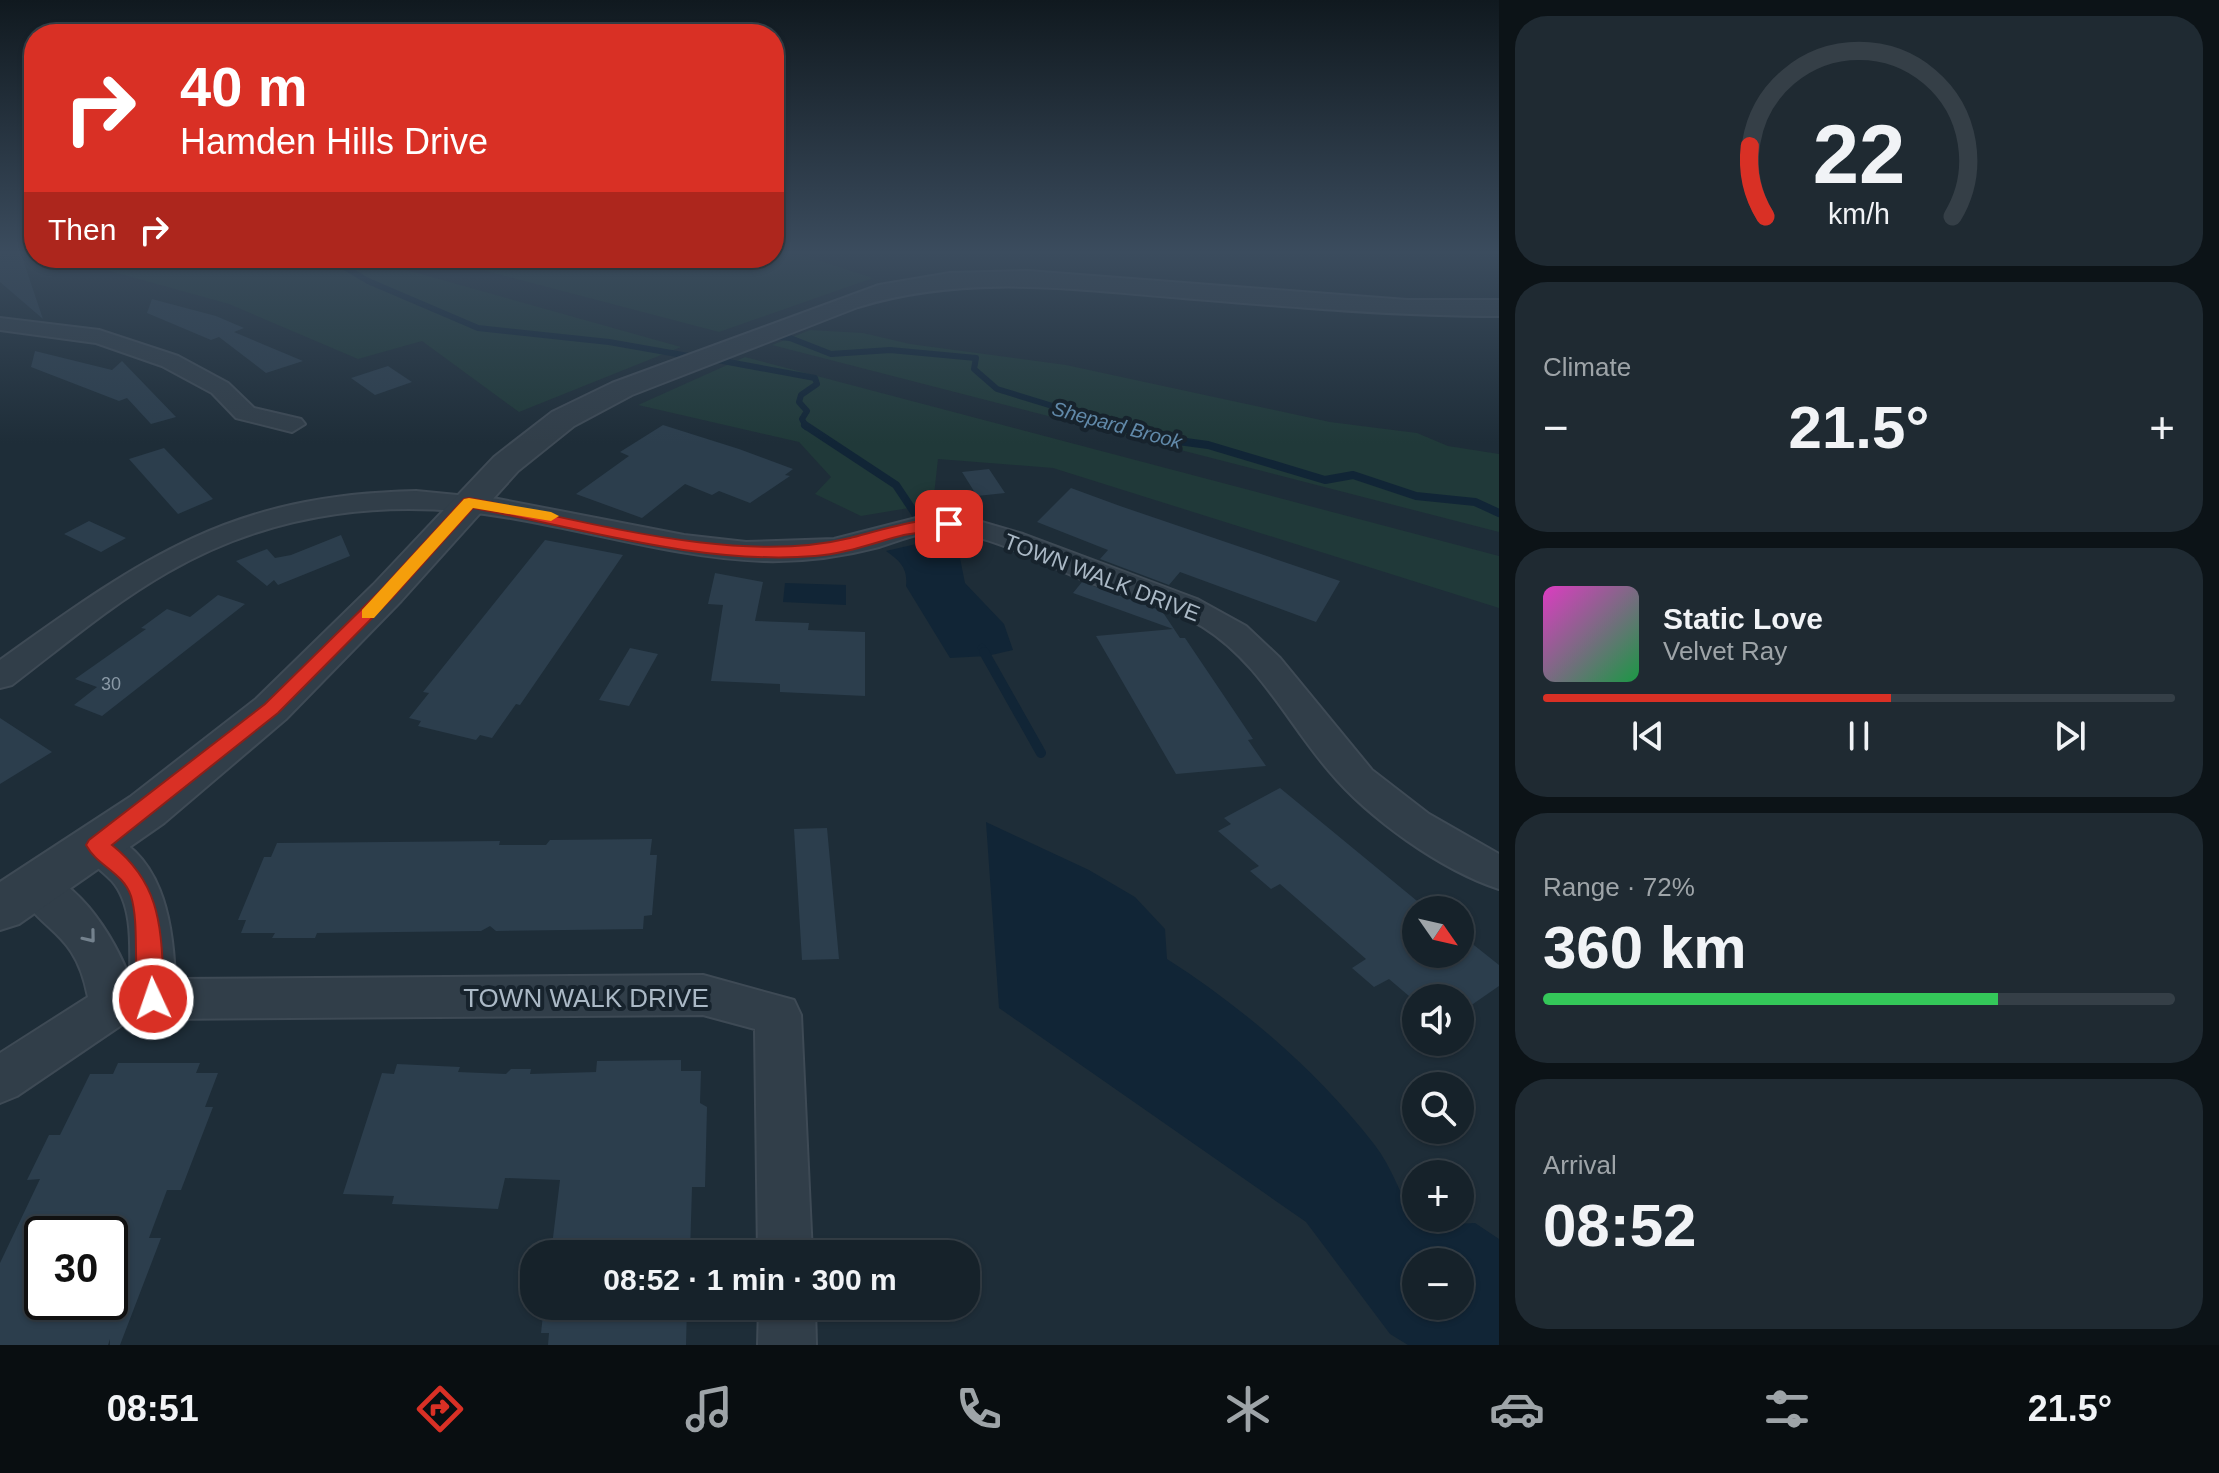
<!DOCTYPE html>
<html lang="en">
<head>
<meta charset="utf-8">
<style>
	:root { --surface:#16222a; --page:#1f2a32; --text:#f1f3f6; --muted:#9ea4a8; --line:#353f47; --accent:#d93025 }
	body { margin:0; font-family:Helvetica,sans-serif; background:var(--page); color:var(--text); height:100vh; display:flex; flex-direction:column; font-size:30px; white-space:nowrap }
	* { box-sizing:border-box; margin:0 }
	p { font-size:26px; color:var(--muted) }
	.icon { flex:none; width:44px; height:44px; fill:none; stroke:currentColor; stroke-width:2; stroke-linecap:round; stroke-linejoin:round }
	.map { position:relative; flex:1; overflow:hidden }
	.drawer { display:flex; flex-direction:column; gap:16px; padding:16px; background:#0c1317; width:720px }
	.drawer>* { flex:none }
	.hud { position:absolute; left:24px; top:24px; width:760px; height:244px; border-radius:32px; box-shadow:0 2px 6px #0004,0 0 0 2px var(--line); background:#d93025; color:#fff; overflow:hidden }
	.needle { width:52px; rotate:124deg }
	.controls { position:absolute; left:1402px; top:896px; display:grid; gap:16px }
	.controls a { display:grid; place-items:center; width:72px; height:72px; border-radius:50%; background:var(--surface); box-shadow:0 2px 6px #0004,0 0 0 2px var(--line); font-size:40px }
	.speed { position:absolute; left:24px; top:1216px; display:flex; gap:16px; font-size:40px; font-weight:700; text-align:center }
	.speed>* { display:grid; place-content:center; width:104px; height:104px; border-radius:50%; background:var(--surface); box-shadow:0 2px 6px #0004,0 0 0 2px var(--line); line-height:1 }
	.speed .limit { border:4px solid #111; border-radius:12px; background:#fff; color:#111 }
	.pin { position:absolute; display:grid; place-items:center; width:68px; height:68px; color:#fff; margin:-34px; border-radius:16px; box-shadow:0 4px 12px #0006 }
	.me { position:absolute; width:88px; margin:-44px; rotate:357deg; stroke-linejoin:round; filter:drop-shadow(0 0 6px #0008) }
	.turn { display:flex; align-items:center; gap:28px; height:168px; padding:0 24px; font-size:36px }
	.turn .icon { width:104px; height:104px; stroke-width:2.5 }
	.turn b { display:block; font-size:56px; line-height:68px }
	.then { display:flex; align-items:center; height:76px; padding:0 24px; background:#0003; gap:16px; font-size:30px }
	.big { font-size:60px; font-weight:800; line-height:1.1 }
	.drawer .widget { flex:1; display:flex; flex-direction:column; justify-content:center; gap:12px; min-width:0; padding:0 28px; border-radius:32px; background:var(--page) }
	.drawer .dial { align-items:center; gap:0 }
	.dial svg { height:208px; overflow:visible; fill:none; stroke:var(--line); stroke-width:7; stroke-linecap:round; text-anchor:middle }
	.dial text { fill:var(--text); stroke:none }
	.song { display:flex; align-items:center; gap:24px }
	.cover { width:96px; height:96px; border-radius:12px; background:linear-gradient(135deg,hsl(310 70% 55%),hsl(140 70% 35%)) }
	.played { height:8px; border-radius:4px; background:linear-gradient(90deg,var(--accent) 55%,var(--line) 55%) }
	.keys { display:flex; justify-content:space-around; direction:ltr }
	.heat { display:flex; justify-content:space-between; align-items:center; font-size:44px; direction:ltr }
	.charge { height:12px; border-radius:6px; background:linear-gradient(90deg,#34c759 72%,var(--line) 0) }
	.trip { position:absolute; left:520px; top:1240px; width:460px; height:80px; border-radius:32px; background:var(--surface); box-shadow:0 2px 6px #0004,0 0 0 2px var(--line); font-weight:800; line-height:80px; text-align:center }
	.tab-bar { display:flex; height:128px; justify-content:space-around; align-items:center; background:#090e11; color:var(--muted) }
	.tab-bar .icon { width:56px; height:56px }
	.tab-bar .on { color:var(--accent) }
	.tab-bar b { font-size:36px; color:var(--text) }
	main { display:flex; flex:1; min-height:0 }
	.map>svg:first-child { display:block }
	.green { fill:#203939 }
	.water { fill:#112536; fill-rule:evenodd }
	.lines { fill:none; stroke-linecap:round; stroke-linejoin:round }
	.stream-far2 { stroke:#112536; stroke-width:6 }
	.stream-far1 { stroke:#112536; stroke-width:8 }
	.stream { stroke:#112536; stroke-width:10 }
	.building { fill:#2c3e4d; fill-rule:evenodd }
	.minor-casing { stroke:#3e4a55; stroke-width:4 }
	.tertiary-casing { stroke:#3e4a55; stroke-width:4 }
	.minor { fill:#313e49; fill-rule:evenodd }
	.tertiary { fill:#313e49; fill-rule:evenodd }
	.oneway { stroke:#74828e }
	.route { fill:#d93025; stroke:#8d1f18; stroke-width:2 }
	.slow { fill:#f59e0b }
	.labels { text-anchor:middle; stroke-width:8; stroke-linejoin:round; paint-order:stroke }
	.number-label { font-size:18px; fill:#8a99a6 }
	.far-water-label { font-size:20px; font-style:italic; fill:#6189a9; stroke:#17232d }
	.street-label { font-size:22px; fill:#abb9c6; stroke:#17232d }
	.near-street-label { font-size:26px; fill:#abb9c6; stroke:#17232d }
</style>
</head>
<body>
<main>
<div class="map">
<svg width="1499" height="1345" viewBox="0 0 1499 1345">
	<rect width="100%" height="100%" fill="#1e2d38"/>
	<!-- green -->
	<path class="green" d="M774,254H799L873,278L719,332L436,258H539L617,267L663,258H774Z
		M84,258H364L681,347L519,412L422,341L358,359L229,304L99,268Z
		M810,330L863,333L910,344L1066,365L1330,422L1417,433L1448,446L1499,454V532L772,345Z
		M745,357L1499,556V608L1053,468L938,459L933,504L861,516L815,494L831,477L799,442L638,405Z"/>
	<!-- water -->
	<path class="water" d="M938,539L960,558L965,583L1004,624L1013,650L987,656L950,658L906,586C908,568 900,561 886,551Z
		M785,583L846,585V605L783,602Z
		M986,822L1089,870L1135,897L1165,929L1167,959C1245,1009 1317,1071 1374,1144C1392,1167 1403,1200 1417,1226L1475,1223L1499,1239V1345H1408L1390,1334L1306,1222L999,1008ZM1416,1262H1460V1306H1416Z"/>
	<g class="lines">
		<!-- stream-far2 -->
		<path class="stream-far2" d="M311,258L336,262L368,281L478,328L609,342L694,357
			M771,336L790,338L831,354L890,350L976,358L974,369L997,389L1121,427
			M712,359L815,378L817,384L801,395L799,402L807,411L802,419L806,427"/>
		<!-- stream-far1 -->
		<path class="stream-far1" d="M805,425L896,485L916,515
			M1114,425L1156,438L1208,445L1325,480L1353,475L1416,496L1475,502L1499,513
			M982,648L985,654"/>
		<!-- stream -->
		<path class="stream" d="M984,652L1041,753"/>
	</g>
	<!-- building -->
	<path class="building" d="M0,254H21L43,319L0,282Z
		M152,299L216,316L244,328L234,332L303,361L266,373L219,337L211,340L147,313Z
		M35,351L112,370L122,361L176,417L151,424L127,398L119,401L31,367Z
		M388,366L412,382L375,395L351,378Z
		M663,425L739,449L793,469L785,475L790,476L750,503L719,491L712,495L685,484L642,518L576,494L629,456L620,452Z
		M164,448L213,499L178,514L129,459Z
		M989,469L1005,493L977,496L962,472Z
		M1071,488L1120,506L1340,581L1316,622L1180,572L1169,585L1100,559L1108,550L1037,522Z
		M89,521L126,538L101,552L64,534Z
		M341,535L350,556L278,585L274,580L267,586L236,561L267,549L275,558L291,555Z
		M545,540L623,555L520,705L516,704L492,738L480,735L476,740L418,726L421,721L409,718L429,693L423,692Z
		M715,573L763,582L755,621L809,623L808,630L865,632V696L780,692V684L711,681L723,605L708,604Z
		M1082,582L1162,611L1180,638H1185L1253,739L1248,740L1266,766L1176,774L1096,636L1173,629L1073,593Z
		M218,595L245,604L102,716L74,705L97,687L75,679L146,629L141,628L167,609L190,617Z
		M630,648L658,654L629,706L599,700Z
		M0,718L52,752L0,784Z
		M1280,788L1428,910H1416V954H1460V934L1499,965V986L1460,1013V998H1416V1002L1389,979L1374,987L1352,968L1366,959L1280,884L1271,889L1250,871L1259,866L1218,831L1231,824L1224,818Z
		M827,828L839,959L802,960L794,829Z
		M652,839L650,855H657L652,915L644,916L643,929L496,931L490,926L481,931L317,933L315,938H272L275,933H241L246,920H238L264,857H271L277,843L500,841L499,845H546L550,840Z
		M681,1060V1071H701L700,1103L707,1107L705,1187H692L690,1254H551L560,1180L505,1178L498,1209L392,1204L394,1196L343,1194L382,1073L394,1074L397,1064L460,1067L458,1072L506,1074L511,1069H531L530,1074L596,1072L597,1061Z
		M118,1063H200L196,1073H218L205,1107H213L181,1190H167L149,1238H161L120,1345H110V1339L108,1345H0V1263L40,1179L27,1180L49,1135H60L90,1074H113ZM42,1234H110V1302H42Z
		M544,1306H687L686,1345H548L549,1333H541Z"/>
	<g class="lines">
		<!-- minor casing -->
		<g class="minor-casing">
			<path id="minor" d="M0,318L99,330L178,356L228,383L254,408L301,419L305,424L292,432L236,418L212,393L162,366L96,343L0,330Z
				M416,491L498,499L684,535L746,542L834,539L928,515L968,518L1023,534L1197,599L1246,626L1280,658L1372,770L1429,814L1499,854V889C1441,870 1368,818 1329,771C1287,722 1259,662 1203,627C1167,605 1125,595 1086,581C1036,562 982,527 927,533C911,535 895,542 879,547C841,557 802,562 763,561C679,558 598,533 516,519C395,497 275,510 168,572C112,604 63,646 12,685L0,688V660C144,557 230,495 416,491Z
				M97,829C162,850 173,920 175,979L703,975L794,1000L801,1015L812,1254H758L755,1029L703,1015L153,1019L123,1024L17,1096L0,1103V1053L88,997C75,928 41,935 15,886L21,874C68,859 118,942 130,980C130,949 134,906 112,881C100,868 86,861 77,845L83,834Z
				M759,1306H815L816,1345H758Z"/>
		</g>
		<!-- tertiary casing -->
		<g class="tertiary-casing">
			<path id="tertiary" d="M1028,271L1407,300H1499V316C1389,316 1281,306 1171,297C1066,288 961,275 858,307L632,395L574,426L518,471L401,601L286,719L164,823L19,924L0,930V882L130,797L256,699L373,585L494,457L552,412L612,383L879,285L950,273Z"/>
		</g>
		<!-- minor -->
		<use href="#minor" class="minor"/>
		<!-- tertiary -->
		<use href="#tertiary" class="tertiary"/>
	</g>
	<!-- one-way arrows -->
	<defs><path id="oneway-chevron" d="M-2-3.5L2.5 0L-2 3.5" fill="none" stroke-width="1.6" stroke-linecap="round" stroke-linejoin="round" transform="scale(2)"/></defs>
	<use class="oneway" href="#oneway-chevron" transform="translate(90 937) rotate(51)"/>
	<!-- sky -->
	<linearGradient id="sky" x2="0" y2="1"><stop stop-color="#10191f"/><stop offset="0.57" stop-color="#3b4c5e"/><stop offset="1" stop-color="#3b4c5e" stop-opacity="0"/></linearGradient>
	<rect width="1499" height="443" fill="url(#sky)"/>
	<!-- route -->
	<path class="route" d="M469,498C584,520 736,566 850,538C872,533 940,510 956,524C949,531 917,532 904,535C876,542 845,554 815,556C701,565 584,529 473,508L393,597L278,713L112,845C166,888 160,936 165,999L162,1007L153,1010L144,1007C130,977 141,930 131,896C123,872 97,866 86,845L89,840L265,704L381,590L464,499Z"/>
	<!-- slow -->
	<path class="slow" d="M469,498L551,512L559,516L551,521L473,508L374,618H362V610L464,499Z"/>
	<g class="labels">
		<!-- number labels -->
		<g class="number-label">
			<text x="111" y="690">30</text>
		</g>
		<!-- far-water labels -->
		<g class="far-water-label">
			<text transform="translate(1117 425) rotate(15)" y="7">Shepard Brook</text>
		</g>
		<!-- street labels -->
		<g class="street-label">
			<text transform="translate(1102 577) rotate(21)" y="8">TOWN WALK DRIVE</text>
		</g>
		<!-- near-street labels -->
		<g class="near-street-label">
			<text x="586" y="1007">TOWN WALK DRIVE</text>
		</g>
	</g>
</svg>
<div class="controls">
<a><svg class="needle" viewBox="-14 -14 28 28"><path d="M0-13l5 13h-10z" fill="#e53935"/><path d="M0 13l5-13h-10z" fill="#9ea4a8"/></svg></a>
<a><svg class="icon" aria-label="sound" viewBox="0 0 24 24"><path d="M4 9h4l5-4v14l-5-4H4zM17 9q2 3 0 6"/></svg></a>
<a><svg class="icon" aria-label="search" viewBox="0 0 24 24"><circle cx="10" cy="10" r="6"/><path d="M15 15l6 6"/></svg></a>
<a>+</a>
<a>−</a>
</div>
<div class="speed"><div class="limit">30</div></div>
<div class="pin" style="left:949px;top:524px;background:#d93025"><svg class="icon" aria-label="arrive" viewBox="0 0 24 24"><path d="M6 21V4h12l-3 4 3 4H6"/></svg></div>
<svg class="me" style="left:153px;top:999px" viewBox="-20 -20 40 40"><circle r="17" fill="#d93025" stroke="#fff" stroke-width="3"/><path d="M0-11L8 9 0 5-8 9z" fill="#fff"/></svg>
<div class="trip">08:52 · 1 min · 300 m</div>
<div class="hud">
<div class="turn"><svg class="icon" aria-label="right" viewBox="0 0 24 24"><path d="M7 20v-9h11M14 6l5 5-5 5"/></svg><div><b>40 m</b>Hamden Hills Drive</div></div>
<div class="then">Then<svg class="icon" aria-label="right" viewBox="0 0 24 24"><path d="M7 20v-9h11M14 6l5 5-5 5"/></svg></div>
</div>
</div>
<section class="drawer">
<div class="widget dial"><svg viewBox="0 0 100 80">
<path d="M14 69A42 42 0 1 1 86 69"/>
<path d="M14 69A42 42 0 0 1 8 42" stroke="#d93025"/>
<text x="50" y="56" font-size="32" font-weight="700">22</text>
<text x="50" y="72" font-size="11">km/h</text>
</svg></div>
<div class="widget"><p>Climate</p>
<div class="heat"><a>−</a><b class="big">21.5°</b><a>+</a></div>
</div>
<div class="widget">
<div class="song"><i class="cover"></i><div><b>Static Love</b><p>Velvet Ray</p></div></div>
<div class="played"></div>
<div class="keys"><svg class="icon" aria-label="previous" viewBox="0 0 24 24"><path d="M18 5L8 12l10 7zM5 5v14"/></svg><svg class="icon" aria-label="pause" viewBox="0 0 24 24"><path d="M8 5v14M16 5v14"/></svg><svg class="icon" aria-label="next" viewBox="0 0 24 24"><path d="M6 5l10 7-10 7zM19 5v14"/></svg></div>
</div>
<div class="widget"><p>Range · 72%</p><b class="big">360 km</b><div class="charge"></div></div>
<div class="widget"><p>Arrival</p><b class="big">08:52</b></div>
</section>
</main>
<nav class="tab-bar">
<b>08:51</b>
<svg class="icon on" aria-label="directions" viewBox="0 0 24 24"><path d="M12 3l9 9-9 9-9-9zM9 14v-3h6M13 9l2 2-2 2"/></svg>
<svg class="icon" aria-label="music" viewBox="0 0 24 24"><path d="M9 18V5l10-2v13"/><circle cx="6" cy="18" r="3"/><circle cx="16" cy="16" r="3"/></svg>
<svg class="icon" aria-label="phone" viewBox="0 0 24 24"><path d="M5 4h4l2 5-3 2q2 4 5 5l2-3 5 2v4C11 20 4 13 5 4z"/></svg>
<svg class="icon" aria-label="climate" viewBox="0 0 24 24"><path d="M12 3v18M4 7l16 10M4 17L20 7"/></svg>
<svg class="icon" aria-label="car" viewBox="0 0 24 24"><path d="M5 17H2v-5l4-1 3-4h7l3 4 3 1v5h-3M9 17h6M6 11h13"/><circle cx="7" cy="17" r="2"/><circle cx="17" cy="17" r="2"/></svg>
<svg class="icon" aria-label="filters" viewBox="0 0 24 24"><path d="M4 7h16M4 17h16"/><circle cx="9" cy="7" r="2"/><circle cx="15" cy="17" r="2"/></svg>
<b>21.5°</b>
</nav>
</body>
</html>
